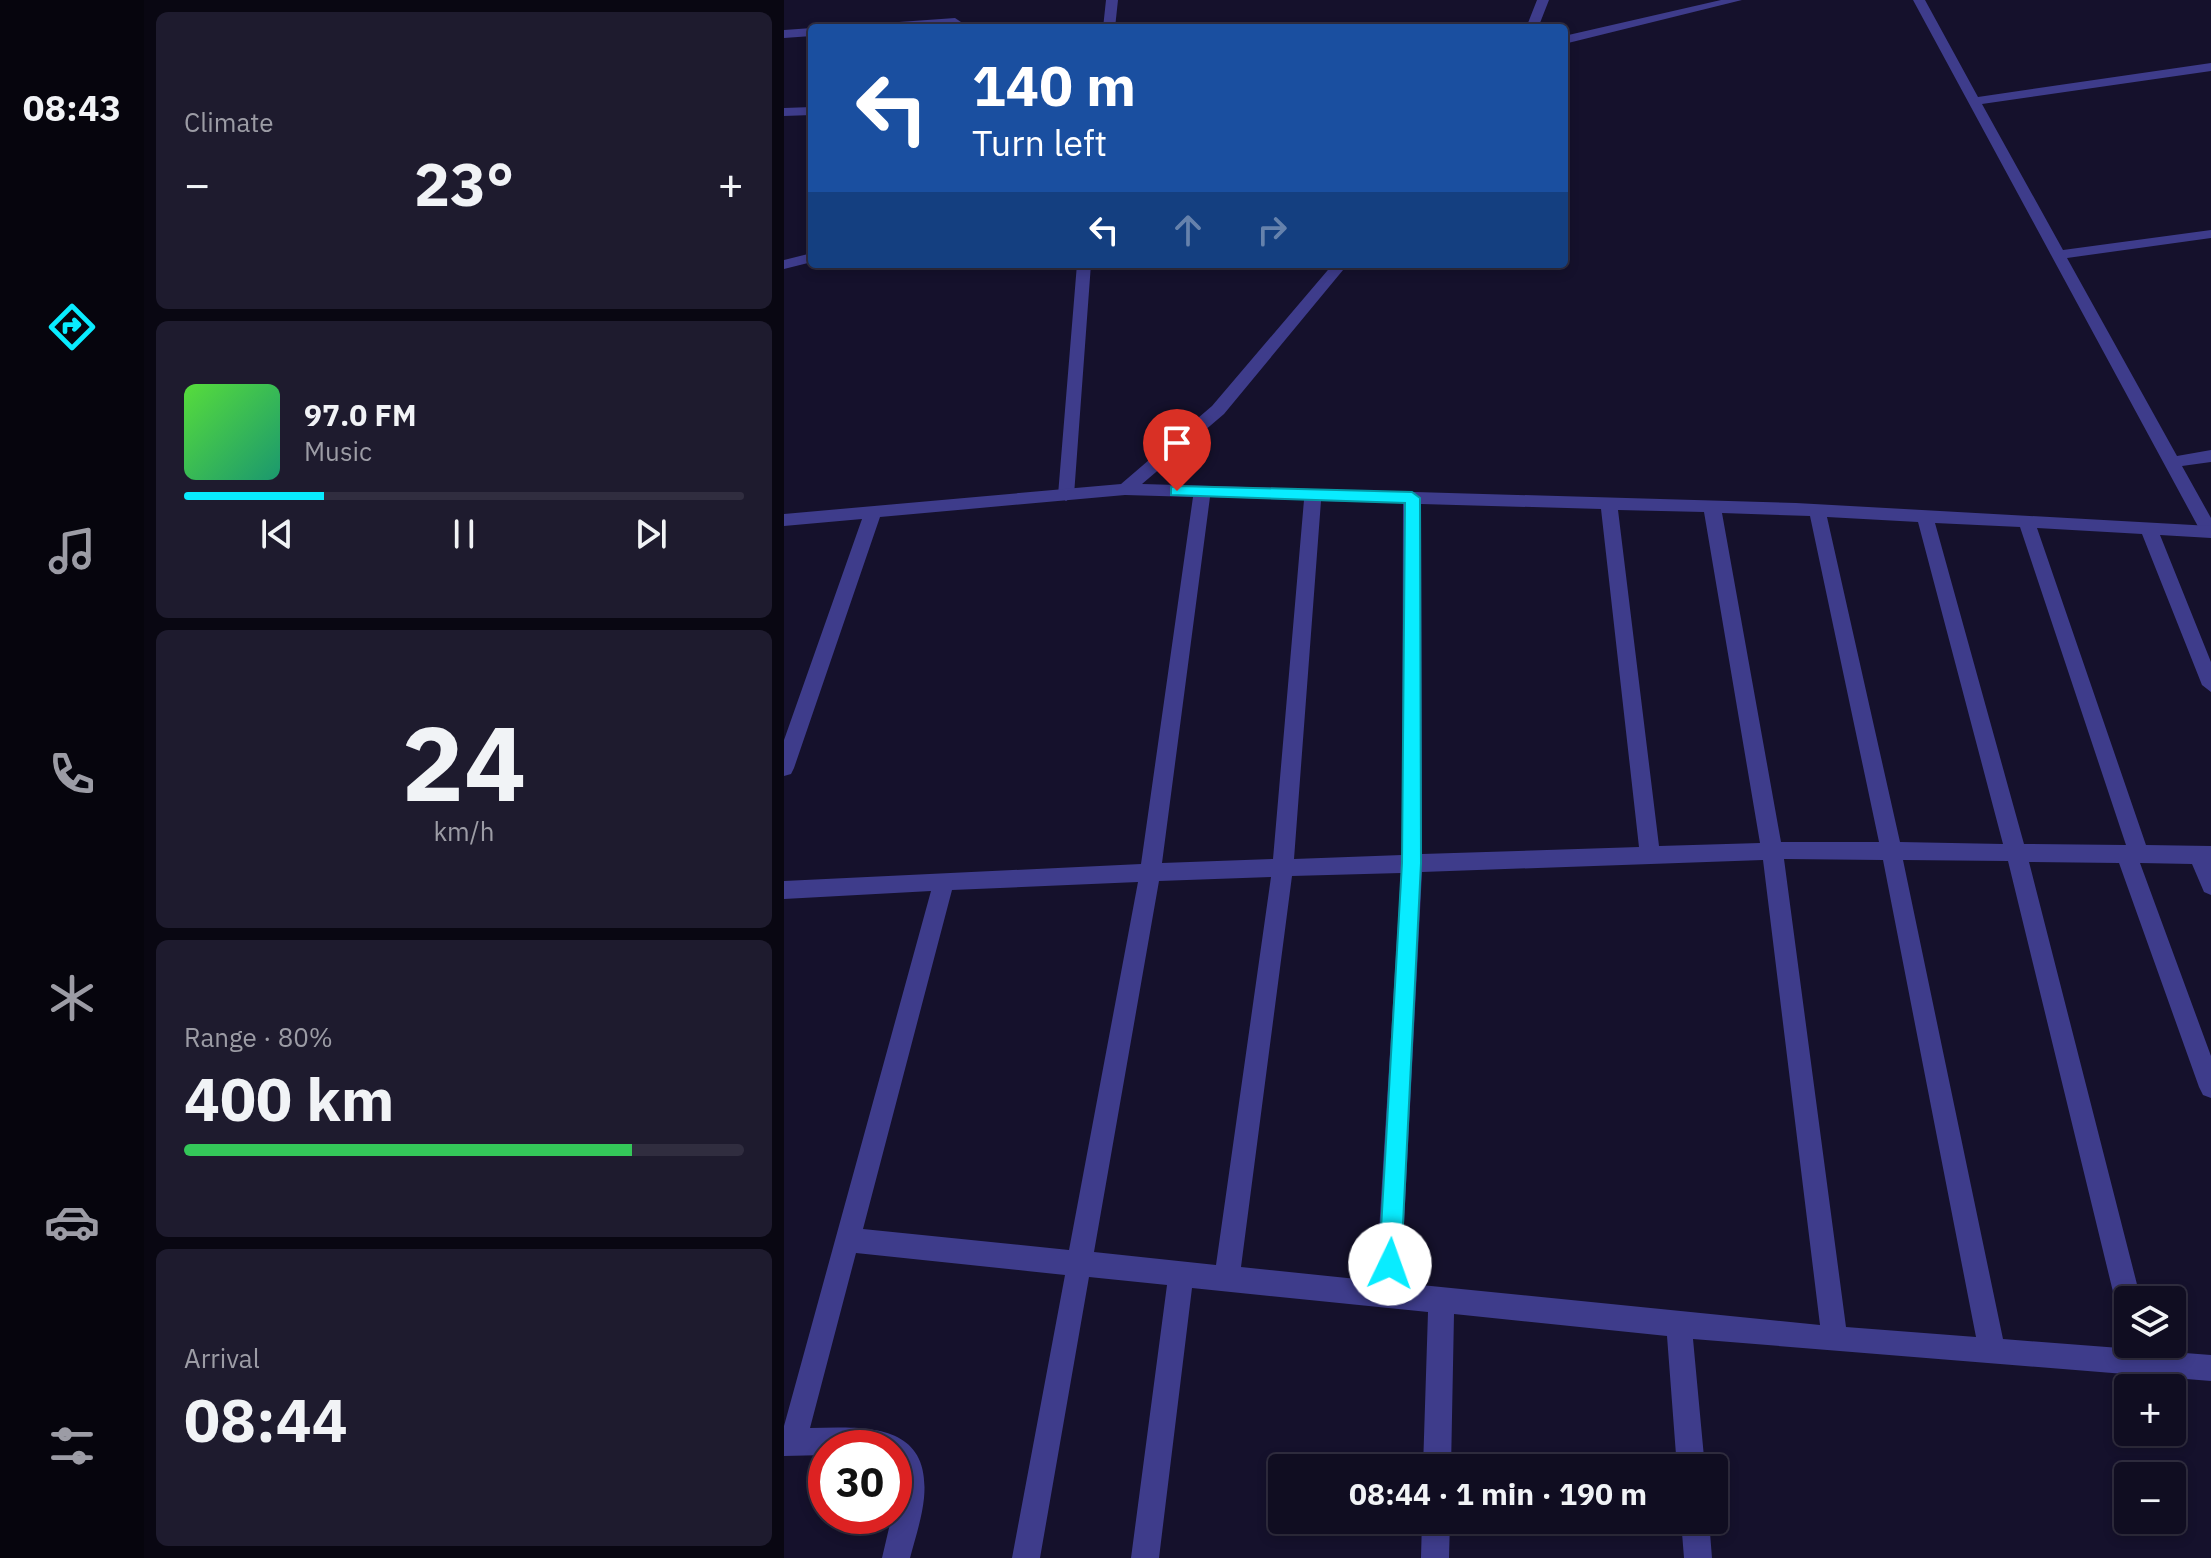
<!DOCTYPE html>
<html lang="en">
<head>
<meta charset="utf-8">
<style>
	:root { --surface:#100d21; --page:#1e1b2e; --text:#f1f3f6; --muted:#9c9ca5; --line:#302d3f; --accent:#09ecff }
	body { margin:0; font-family:"IBM Plex Sans",sans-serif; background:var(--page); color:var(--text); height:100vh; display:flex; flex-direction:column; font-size:30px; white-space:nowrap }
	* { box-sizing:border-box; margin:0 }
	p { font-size:26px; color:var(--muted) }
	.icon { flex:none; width:44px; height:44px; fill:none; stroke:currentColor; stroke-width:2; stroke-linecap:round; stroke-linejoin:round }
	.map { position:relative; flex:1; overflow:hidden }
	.sheet { display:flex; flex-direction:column; gap:12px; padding:12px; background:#090712; width:640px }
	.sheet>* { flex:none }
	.top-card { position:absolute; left:24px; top:24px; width:760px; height:244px; border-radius:8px; box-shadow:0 4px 12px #0003,0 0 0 2px var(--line); background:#1a4fa0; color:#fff; overflow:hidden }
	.buttons { position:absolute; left:1330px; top:1286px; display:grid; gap:16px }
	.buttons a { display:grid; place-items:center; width:72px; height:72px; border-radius:8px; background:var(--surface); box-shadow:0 4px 12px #0003,0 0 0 2px var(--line); font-size:40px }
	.speed { position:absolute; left:24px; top:1430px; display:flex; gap:16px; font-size:40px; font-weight:700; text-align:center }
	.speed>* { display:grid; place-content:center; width:104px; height:104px; border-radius:50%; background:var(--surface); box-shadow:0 4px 12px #0003,0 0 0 2px var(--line); line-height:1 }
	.speed .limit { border:12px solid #d22; background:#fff; color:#111 }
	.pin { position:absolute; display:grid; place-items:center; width:68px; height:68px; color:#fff; margin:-82px -34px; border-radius:50% 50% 50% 0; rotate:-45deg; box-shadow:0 0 8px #0007 }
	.pin .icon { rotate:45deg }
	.me { position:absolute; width:88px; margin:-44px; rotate:3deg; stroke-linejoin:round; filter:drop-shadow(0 0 6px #0008) }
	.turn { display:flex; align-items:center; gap:28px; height:168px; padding:0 32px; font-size:36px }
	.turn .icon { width:104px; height:104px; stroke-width:2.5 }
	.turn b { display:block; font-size:56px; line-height:68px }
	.lanes { display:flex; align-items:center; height:76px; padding:0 32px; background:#0003; justify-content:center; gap:40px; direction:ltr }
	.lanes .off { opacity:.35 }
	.big { font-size:60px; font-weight:700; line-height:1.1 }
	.sheet .tile { flex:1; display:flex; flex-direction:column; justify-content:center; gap:12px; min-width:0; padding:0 28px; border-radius:12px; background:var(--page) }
	.sheet .dial { align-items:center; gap:0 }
	.dial b { font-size:104px; line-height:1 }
	.song { display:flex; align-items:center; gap:24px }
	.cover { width:96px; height:96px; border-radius:12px; background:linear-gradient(135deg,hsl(110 70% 55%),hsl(160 70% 35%)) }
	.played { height:8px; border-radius:4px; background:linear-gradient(90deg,var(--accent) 25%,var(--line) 25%) }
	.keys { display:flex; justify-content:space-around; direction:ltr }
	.heat { display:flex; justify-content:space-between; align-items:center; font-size:44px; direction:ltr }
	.charge { height:12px; border-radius:6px; background:linear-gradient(90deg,#34c759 80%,var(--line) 0) }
	.trip { position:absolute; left:484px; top:1454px; width:460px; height:80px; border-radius:8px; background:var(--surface); box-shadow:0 4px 12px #0003,0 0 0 2px var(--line); font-weight:700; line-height:80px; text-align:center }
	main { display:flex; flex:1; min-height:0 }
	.dock { display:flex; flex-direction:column; width:144px; justify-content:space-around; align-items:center; background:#06050d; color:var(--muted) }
	.dock .icon { width:56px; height:56px }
	.dock .current { color:var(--accent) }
	.dock b { font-size:36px; color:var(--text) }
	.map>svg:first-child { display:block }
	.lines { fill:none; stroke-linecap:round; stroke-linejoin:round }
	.service { fill:#3e3c8b; fill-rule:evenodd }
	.minor { fill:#3e3c8b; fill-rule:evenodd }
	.route { fill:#09ecff; stroke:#0699a6; stroke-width:2 }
</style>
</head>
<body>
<main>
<nav class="dock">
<b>08:43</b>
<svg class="icon current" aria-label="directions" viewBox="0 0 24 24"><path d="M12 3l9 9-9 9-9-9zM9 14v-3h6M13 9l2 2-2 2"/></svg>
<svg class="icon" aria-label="music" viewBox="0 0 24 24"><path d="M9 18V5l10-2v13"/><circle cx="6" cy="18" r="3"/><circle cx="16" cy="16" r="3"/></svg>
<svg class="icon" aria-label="phone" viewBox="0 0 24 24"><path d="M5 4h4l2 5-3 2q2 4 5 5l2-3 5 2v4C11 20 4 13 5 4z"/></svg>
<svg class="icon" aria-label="climate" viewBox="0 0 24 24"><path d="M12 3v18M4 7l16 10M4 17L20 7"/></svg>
<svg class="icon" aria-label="car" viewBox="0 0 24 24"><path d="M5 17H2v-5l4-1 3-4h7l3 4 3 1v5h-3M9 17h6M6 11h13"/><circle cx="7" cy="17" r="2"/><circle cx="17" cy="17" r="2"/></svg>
<svg class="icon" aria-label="filters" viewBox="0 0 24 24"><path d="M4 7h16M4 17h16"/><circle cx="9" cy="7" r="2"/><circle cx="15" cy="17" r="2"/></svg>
</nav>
<section class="sheet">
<div class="tile"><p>Climate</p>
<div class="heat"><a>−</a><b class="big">23°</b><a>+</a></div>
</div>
<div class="tile">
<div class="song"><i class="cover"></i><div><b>97.0 FM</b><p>Music</p></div></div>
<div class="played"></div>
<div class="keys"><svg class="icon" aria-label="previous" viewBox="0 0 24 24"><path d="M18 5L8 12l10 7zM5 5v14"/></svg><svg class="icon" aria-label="pause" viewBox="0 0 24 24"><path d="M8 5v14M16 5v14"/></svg><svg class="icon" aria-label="next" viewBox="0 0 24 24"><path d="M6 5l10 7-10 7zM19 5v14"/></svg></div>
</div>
<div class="tile dial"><b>24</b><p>km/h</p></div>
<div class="tile"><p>Range · 80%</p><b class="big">400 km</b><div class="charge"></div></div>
<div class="tile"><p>Arrival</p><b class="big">08:44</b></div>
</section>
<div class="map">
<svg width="1427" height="1558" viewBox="0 0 1427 1558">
	<rect width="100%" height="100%" fill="#15112c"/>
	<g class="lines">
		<!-- service -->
		<path class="service" d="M322,0H334L331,28H319Z
			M937,0H958L780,44V36Z
			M1129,0H1141L1194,97L1427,63V71L1198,104L1279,250L1427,230V238L1283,258L1393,456L1427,450V462L1398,466L1427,518V538L1417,532Z
			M171,18L177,22L175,25L81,28L87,24Z
			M28,28V36L0,38V30Z
			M28,107V115L0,116V108Z
			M293,264H307L290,495L282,501L274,495Z"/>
		<!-- minor -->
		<path class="minor" d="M753,0H765L754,28H742Z
			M28,253V262L0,269V260Z
			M549,264H564L440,414L358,484L1012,503L1427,526V538L1376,535L1427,662V692L1418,685L1358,534L1253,528L1362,845L1427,846V895L1420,892L1408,864L1356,863L1427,1056V1098L1419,1095L1415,1087L1335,863L1245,862L1357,1300H1344V1313L1335,1309L1331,1300L1224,861L1119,860L1219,1339L1427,1355V1381L909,1339L921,1468H893L883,1336L670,1314L667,1468H639L644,1312L408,1288L375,1558H347L383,1285L305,1277L256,1558H228L281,1275L72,1253L26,1428C81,1427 147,1422 140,1498C138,1518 131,1539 126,1558H98L112,1498L110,1448H42V1455L0,1456V1426L147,891L0,899V881L357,864L409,497L341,495L96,517L10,768L7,774L0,776V740L78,519L0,526V514L337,484L428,406ZM426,497L520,500L489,859L378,863ZM537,501L619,503L618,855L510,859ZM637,504L817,509L855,847L638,854ZM834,510L920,512L976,843L875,846ZM938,513L1026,516L1095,842H997ZM1043,517L1134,522L1219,844L1116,842ZM1151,523L1236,527L1342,845L1240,844ZM1000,859L1099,860L1192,1337L1062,1327ZM979,860L1036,1325L617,1283L638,872ZM617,873L592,1281L457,1267L508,876ZM487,877L432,1265L310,1252L375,881ZM354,882L285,1250L79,1229L168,890Z
			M638,1520H666L665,1558H637Z
			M897,1520H925L928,1558H900Z"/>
	</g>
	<!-- route -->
	<path class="route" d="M393,486L628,492L636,498L637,863L617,1264L614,1272L606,1276L598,1272L595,1264L618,863L621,503L387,495V487Z"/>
</svg>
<div class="buttons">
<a><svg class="icon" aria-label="layers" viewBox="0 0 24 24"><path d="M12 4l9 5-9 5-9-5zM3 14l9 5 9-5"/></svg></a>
<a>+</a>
<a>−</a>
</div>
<div class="speed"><div class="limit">30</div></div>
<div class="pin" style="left:393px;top:491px;background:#d93025"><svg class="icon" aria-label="arrive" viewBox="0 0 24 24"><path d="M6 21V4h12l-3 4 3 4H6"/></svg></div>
<svg class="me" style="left:606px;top:1264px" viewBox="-20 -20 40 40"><circle r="19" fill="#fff"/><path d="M0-13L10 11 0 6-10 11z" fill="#09ecff"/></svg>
<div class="trip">08:44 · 1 min · 190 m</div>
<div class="top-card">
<div class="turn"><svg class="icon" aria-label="left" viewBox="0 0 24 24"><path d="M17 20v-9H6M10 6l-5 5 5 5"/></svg><div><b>140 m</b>Turn left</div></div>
<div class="lanes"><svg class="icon" aria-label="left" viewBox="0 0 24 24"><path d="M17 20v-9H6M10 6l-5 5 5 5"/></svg><svg class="icon off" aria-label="ahead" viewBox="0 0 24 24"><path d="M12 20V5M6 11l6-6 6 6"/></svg><svg class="icon off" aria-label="right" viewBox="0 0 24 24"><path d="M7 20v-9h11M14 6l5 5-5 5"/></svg></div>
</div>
</div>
</main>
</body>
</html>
